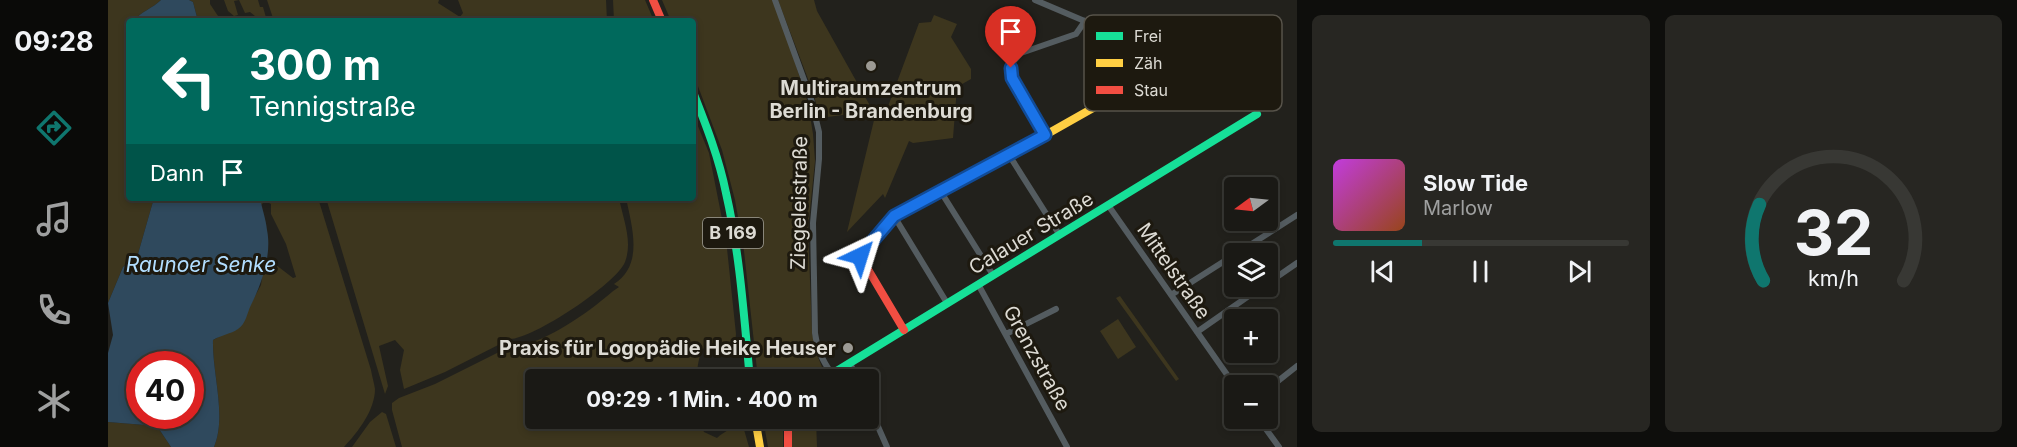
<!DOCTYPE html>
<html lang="de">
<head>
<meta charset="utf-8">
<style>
	:root { --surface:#1a1915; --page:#272622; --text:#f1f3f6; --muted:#9fa0a0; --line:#383834; --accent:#0f766e }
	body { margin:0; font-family:Inter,sans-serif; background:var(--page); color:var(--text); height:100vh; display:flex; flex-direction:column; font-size:22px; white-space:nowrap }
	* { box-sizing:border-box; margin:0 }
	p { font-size:20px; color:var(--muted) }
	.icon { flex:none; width:33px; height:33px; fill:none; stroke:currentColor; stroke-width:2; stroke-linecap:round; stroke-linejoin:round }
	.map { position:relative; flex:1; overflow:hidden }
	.side { display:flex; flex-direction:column; gap:15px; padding:15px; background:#0e0e0c; width:720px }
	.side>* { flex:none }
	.top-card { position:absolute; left:18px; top:18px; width:570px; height:183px; border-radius:6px; box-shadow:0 3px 9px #0003,0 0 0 2px var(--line); background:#00695c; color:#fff; overflow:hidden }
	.needle { width:39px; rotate:255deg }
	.tools { position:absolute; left:1116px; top:177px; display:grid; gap:12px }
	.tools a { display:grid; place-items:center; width:54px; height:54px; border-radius:6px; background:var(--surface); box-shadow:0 3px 9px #0003,0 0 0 2px var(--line); font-size:30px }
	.speed { position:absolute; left:18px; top:351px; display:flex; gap:12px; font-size:30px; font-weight:700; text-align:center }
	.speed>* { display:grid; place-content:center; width:78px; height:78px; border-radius:50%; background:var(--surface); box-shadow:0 3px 9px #0003,0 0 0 2px var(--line); line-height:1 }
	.speed .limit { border:9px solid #d22; background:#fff; color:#111 }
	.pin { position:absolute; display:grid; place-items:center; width:51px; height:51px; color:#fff; margin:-62px -26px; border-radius:50% 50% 50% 0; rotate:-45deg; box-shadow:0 0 6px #0007 }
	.pin .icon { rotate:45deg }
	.me { position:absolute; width:66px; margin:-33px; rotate:41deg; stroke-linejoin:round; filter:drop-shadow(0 0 4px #0008) }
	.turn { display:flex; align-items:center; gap:21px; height:126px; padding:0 24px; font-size:27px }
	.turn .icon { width:78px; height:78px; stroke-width:2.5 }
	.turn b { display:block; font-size:42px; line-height:51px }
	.then { display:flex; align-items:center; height:57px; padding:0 24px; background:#0003; gap:12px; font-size:22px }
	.side .widget { flex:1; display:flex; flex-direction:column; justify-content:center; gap:9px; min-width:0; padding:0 21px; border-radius:9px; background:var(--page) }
	.side .dial { align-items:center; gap:0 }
	.dial svg { height:156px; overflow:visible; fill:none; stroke:var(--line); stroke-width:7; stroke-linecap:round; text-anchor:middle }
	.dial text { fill:var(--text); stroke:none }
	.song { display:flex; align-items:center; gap:18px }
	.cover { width:72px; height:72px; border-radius:9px; background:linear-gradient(135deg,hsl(290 70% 55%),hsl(20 70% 35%)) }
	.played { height:6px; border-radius:3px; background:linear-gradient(90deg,var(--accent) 30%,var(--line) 30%) }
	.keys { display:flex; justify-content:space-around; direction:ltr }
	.side .tiles { flex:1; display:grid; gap:15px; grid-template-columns:repeat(2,1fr) }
	.trip { position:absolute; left:417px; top:369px; width:354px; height:60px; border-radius:6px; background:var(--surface); box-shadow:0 3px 9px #0003,0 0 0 2px var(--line); font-weight:700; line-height:60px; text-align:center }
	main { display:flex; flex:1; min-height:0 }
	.menu { display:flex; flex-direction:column; width:108px; justify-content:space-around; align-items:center; background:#0a0a08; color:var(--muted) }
	.menu .icon { width:42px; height:42px }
	.menu .on { color:var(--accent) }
	.menu b { font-size:27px; color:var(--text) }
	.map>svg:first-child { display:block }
	.green { fill:#3d361e }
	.water { fill:#2f495d; fill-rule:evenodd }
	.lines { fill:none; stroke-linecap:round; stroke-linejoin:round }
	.street { stroke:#545c60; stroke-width:6 }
	.fast { stroke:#16e098; stroke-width:8 }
	.slow { stroke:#ffcf43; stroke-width:8 }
	.jam { stroke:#f24e42; stroke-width:8 }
	.route-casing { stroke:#114b97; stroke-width:15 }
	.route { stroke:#1a73e8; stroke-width:10 }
	.poi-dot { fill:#9c9a94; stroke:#1d190f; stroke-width:2 }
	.labels { text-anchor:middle; stroke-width:6; stroke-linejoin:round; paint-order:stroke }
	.shield { fill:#1d190f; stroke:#a3a199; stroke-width:1.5 }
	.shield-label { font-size:18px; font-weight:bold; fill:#dddbd4 }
	.poi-label { font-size:20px; font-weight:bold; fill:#dddbd4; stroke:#1d190f }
	.street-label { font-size:20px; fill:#dddbd4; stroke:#1d190f }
	.water-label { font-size:21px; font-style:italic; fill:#b2deff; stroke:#1d190f }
	.key { fill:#1d190f; stroke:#57534a; stroke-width:1.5 }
	.key-label { font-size:16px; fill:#dddbd4 }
</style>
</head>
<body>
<main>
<nav class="menu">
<b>09:28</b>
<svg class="icon on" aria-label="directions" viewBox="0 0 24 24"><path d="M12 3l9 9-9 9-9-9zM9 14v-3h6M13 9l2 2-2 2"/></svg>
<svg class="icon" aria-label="music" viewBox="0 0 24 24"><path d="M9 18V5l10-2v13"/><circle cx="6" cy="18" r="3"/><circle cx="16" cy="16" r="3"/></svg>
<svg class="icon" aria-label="phone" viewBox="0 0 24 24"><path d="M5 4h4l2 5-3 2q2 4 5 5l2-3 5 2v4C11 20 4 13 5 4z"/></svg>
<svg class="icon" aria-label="climate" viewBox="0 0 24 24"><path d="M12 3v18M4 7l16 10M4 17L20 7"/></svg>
</nav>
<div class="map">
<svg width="1189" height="447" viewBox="0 0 1189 447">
	<rect width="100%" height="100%" fill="#22211c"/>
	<!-- green -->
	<path class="green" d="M0,0H53C45,8 32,12 26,21H21V198H46L30,254L15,267L0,303Z
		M81,0H102V4L110,16L111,21H90L85,2Z
		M116,0H150L152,7H155L159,21H146L147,16L142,12L137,13L131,0L126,1L130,15L126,16L120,11Z
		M159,0H331L330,3L352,17L355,13L350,0H498L499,21H166Z
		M505,0H537L546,21H506Z
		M554,0H667L700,103L705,134L707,161L700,229L704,331L707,350L714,367L713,374L705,379H650L636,251L627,200L614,150L585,73V21H563Z
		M670,0H706L709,11L765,111L712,118L705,92Z
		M826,15L849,24L843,37L863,69V79L849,87L845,138L805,143L801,141L777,198L775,194L739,232L767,116L779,109L811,23L823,22Z
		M585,114L601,153L618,239L628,334L626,352L619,356L611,349L603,347L602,342C591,348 589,367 589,379L428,380V418L590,419L596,432L609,438C616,431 627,429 628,419H633L641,447H294L284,410V403L291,398L327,384L407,344C428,348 471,318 488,305C496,299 503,292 511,287L506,284C536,265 524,227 518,198H585Z
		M152,198H210L263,370C264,376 266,383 267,389C267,410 250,432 236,447H106C119,416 104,374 105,340L116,334L129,329L153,285L155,271L159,258L185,278L188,277L178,244L163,214V204L157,201L153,205Z
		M218,198H511C515,219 525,241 517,262C508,284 425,339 402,339L337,372L296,389L292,370L296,350L287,340L271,346L280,386L277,394Z
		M1012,296L1071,379L1068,381L1008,298Z
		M1010,319L1028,347L1010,359L992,331Z
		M274,412L278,414L288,447H244L262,422Z
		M655,419H675V447H660Z
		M684,419H708L709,447H684Z
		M0,422L49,426L63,447H0Z"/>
	<!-- water -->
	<path class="water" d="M53,0H81L85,2L90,21H26C32,12 45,8 53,0Z
		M46,198H152C154,209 158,219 159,230C164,254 154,283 143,305C139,313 138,324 130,329C123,334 113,335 105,340C104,374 119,416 106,447H63L49,426L0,422V353L5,335L0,303L15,267L30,254ZM32,364H82V416H32Z"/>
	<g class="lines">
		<!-- street -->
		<path class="street" d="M667,0L703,99L711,132V159L705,223L707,333C709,349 714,360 724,374
			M927,0L1132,87L1152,98
			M937,135L904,78V63L913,53L968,34L977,21
			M901,155L951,234
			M833,192L885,275
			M1000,205L1127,386
			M786,216L839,303
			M1128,254L1189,215
			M1160,283L1189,263
			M870,284L959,447
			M1063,295L1126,255
			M1089,332L1155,286
			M898,334L948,309
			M742,363L749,380
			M1160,389L1189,366
			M760,404L779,447
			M1150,418L1171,447"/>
		<!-- fast -->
		<path class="fast" d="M585,92C598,125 611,158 618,193C632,254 636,317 642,380
			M714,380L1149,114"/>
		<!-- slow -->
		<path class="slow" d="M925,142L1070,60
			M647,418L652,447"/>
		<!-- jam -->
		<path class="jam" d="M545,0L554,21
			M796,330L752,256L786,216L925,142
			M680,418V447"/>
	</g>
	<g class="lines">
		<!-- route casing -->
		<g class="route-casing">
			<path id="route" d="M752,256L786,216L937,135L904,78L903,68"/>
		</g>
		<!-- route -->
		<use href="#route" class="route"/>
	</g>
	<!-- markers -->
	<g class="poi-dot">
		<circle cx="763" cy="66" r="6"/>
		<circle cx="740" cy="348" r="6"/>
	</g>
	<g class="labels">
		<!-- shield labels -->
		<rect class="shield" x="595" y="218" width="60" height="30" rx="4.5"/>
		<g class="shield-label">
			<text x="625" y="239">B 169</text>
		</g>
		<!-- poi labels -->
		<g class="poi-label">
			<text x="763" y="95">Multiraumzentrum<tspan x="763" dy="23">Berlin - Brandenburg</tspan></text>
			<text x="728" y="355" text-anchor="end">Praxis für Logopädie Heike Heuser</text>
		</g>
		<!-- street labels -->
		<g class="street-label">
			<text transform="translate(691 203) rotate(-89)" y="7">Ziegeleistraße</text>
			<text transform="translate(923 233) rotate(-31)" y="7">Calauer Straße</text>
			<text transform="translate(1066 271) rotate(55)" y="7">Mittelstraße</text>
			<text transform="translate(929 358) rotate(61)" y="7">Grenzstraße</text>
		</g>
		<!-- water labels -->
		<g class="water-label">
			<text x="93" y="272">Raunoer Senke</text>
		</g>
	</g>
	<!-- legend -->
	<rect x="976" y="15" width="198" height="96" rx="9" class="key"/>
	<rect x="988" y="32" width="27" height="8" fill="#16e098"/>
	<rect x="988" y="59" width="27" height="8" fill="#ffcf43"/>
	<rect x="988" y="86" width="27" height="8" fill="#f24e42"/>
	<g class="key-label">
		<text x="1026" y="42">Frei</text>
		<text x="1026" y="69">Zäh</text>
		<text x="1026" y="96">Stau</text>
	</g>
</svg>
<div class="tools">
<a><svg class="needle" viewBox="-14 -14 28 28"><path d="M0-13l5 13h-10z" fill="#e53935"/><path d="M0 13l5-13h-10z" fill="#9fa0a0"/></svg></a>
<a><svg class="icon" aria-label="layers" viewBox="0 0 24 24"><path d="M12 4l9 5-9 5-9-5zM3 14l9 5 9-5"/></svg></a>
<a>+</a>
<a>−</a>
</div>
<div class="speed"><div class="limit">40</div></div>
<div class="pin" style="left:903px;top:68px;background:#d93025"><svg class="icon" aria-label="arrive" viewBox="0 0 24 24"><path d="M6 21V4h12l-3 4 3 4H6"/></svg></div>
<svg class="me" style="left:752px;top:256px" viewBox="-20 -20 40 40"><path d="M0-17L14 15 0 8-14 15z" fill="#1a73e8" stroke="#fff" stroke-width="4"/></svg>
<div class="trip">09:29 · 1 Min. · 400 m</div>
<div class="top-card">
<div class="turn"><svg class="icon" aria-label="left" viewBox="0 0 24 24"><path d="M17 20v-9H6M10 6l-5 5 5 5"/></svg><div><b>300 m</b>Tennigstraße</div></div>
<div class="then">Dann<svg class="icon" aria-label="arrive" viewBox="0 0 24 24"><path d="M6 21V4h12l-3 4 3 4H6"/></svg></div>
</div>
</div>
<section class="side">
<div class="tiles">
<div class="widget">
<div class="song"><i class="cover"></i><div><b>Slow Tide</b><p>Marlow</p></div></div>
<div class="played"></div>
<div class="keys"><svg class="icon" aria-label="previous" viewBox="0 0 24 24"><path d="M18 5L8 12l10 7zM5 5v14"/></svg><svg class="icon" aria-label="pause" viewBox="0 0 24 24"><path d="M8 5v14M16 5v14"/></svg><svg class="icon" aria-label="next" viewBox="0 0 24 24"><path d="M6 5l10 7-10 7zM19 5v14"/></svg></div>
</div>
<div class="widget dial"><svg viewBox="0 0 100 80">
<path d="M14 69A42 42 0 1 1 86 69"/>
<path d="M14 69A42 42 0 0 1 12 30" stroke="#0f766e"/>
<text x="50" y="56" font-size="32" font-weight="700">32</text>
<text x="50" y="72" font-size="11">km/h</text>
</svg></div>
</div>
</section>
</main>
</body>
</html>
